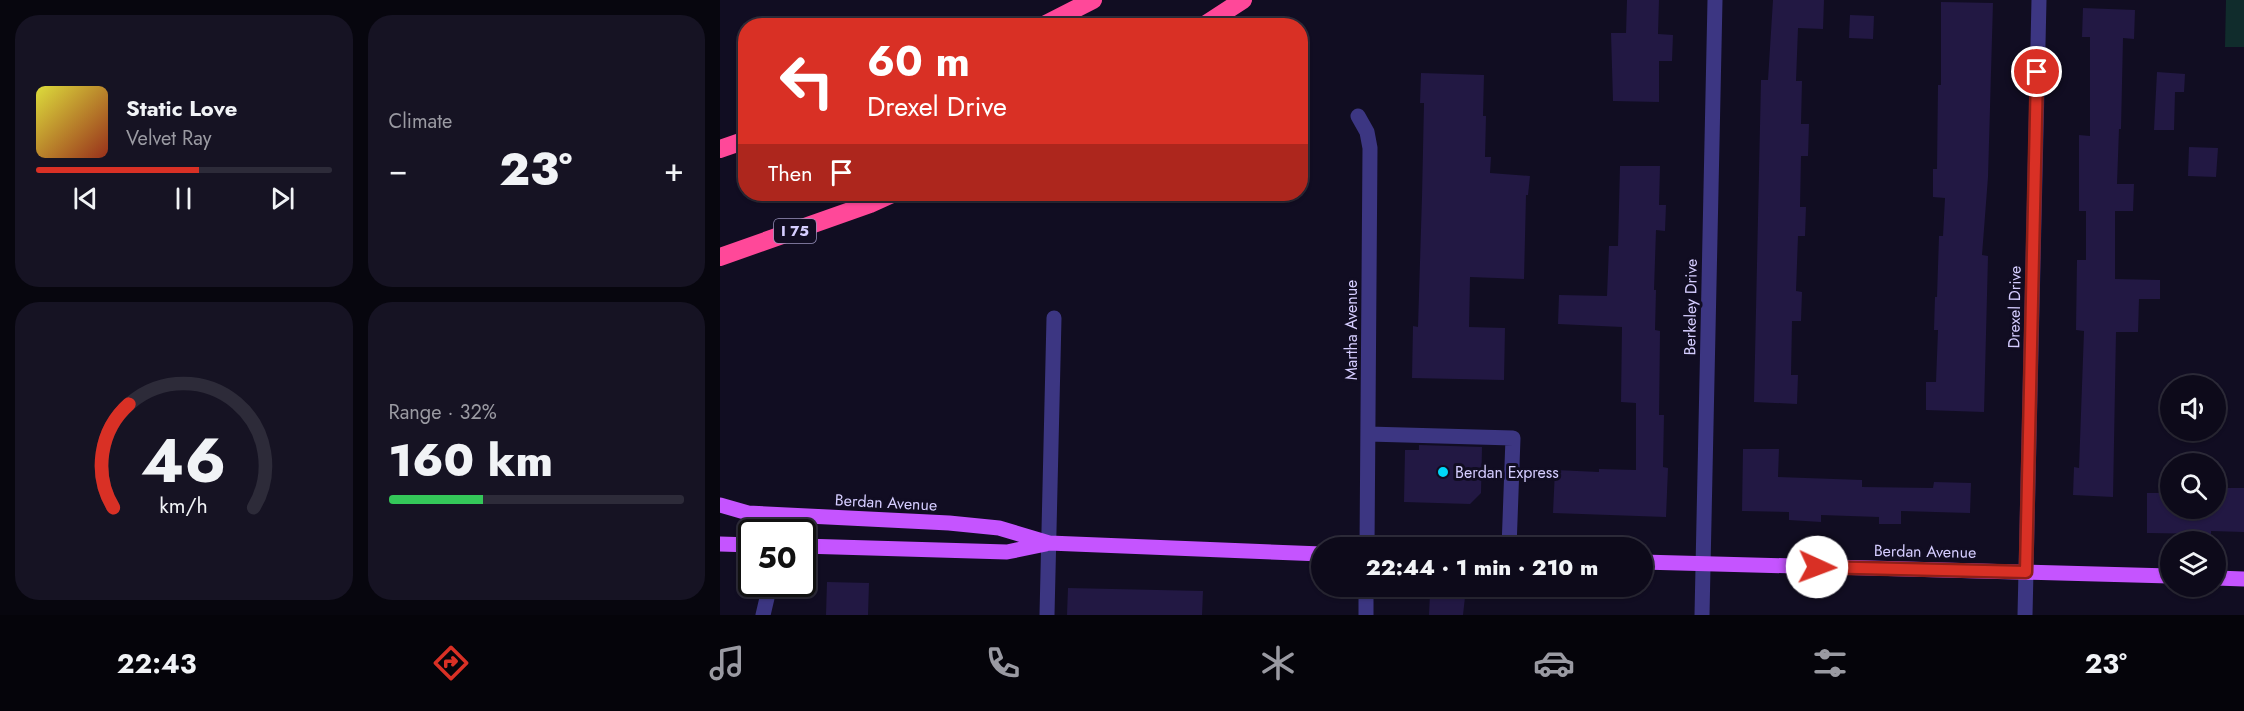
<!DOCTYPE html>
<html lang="en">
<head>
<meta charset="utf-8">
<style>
	:root { --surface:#0d0a1a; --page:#161323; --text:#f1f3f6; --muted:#9a9aa2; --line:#2d2b39; --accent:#d93025 }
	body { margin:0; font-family:Jost,sans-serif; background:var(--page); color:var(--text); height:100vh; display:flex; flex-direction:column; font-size:22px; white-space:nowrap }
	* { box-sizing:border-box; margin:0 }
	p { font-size:20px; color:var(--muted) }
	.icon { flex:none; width:33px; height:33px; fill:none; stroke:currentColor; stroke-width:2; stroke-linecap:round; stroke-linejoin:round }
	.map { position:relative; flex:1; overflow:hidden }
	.details { display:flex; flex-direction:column; gap:15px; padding:15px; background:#07060e; width:720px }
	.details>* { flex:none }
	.top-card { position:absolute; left:18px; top:18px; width:570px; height:183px; border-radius:24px; box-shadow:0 2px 4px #0004,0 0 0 2px var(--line); background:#d93025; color:#fff; overflow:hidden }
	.tools { position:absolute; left:1440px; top:375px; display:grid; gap:12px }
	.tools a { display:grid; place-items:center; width:66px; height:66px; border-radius:50%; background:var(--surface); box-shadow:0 2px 4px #0004,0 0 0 2px var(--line); font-size:30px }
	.speed { position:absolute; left:18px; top:519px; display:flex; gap:12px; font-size:30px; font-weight:700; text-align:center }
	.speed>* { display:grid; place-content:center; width:78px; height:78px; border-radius:50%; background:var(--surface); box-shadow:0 2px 4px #0004,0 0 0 2px var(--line); line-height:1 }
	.speed .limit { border:3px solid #111; border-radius:9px; background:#fff; color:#111 }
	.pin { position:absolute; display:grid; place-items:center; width:51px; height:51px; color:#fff; margin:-26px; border:3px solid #fff; border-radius:50%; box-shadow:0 2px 6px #0007 }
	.me { position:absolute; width:66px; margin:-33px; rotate:92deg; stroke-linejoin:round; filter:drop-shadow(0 0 4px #0008) }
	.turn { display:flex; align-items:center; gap:21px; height:126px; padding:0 30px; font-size:27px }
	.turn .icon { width:78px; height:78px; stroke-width:2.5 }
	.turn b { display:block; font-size:42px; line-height:51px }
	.then { display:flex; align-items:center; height:57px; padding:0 30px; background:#0003; gap:12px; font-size:22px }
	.big { font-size:45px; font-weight:800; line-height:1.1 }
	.details .widget { flex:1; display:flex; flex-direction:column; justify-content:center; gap:9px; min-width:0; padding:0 21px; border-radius:24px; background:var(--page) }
	.details .dial { align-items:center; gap:0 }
	.dial svg { height:156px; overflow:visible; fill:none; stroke:var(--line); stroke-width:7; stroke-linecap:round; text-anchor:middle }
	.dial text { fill:var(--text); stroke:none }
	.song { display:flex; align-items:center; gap:18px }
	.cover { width:72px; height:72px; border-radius:9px; background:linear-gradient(135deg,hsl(60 70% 55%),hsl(10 70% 35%)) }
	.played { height:6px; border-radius:3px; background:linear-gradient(90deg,var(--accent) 55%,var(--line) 55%) }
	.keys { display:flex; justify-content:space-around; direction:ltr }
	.heat { display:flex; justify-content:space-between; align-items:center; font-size:33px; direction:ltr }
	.charge { height:9px; border-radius:4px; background:linear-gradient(90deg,#34c759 32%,var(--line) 0) }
	.details .tiles { flex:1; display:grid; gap:15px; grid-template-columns:repeat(2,1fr) }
	.trip { position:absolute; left:591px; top:537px; width:342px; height:60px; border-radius:30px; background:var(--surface); box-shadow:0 2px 4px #0004,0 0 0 2px var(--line); font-weight:800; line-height:60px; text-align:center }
	.menu { display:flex; height:96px; justify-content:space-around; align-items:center; background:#05040a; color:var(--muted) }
	.menu .icon { width:42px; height:42px }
	.menu .current { color:var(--accent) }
	.menu b { font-size:27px; color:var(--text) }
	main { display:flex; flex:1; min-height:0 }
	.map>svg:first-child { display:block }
	.green { fill:#102c2c }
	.building { fill:#221843 }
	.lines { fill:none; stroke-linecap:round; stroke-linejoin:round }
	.minor { stroke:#3c3682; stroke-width:15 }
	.major { stroke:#c554ff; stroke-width:15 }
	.highway { stroke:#ff4899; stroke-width:18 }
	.route-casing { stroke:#8d1f18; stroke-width:15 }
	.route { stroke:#d93025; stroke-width:10 }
	.poi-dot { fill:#00d7f8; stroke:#110d22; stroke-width:2 }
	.labels { text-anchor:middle; stroke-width:6; stroke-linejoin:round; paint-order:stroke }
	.shield { fill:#110d22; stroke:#9a93bd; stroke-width:1.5 }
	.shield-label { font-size:15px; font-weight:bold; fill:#d5cdff }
	.street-label { font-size:16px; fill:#d5cdff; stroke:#110d22 }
	.poi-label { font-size:16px; fill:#d5cdff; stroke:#110d22; text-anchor:start }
</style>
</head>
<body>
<main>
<section class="details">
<div class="tiles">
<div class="widget">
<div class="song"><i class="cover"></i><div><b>Static Love</b><p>Velvet Ray</p></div></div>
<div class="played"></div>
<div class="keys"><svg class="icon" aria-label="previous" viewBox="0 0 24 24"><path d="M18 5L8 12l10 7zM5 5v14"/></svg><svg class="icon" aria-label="pause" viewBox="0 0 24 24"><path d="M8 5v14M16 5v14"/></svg><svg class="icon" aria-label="next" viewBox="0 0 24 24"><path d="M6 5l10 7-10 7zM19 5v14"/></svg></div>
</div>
<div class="widget"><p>Climate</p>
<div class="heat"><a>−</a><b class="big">23°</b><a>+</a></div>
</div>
<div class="widget dial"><svg viewBox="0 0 100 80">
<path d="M14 69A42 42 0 1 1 86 69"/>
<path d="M14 69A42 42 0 0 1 22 16" stroke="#d93025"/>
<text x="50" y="56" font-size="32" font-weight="700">46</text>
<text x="50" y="72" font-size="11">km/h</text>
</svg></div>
<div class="widget"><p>Range · 32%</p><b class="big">160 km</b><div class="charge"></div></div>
</div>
</section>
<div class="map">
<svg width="1524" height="615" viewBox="0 0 1524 615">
	<rect width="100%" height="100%" fill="#110d22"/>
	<!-- green -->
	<path class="green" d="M1506,0H1524V47H1505Z"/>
	<!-- building -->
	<path class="building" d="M907,0H939L938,34L953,35L952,61H939V102L893,101L891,33H906Z
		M1053,0H1104L1103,29L1078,28L1076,81H1082L1081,124H1089L1088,156H1081L1080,207H1086L1085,236H1078L1076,291L1082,292L1081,321H1072L1071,375H1078L1077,404L1034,402L1041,80H1048Z
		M1221,2L1273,3L1268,177L1262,255L1268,256L1264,412L1206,410V382H1216L1218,330H1214L1215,297H1217L1219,236H1223L1225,198L1213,197V169H1217L1218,85H1221Z
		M1363,8L1415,10L1414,39L1403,38L1401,129H1399L1397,184H1414L1413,211H1395V279L1440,280V299H1419L1418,332H1396L1393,497L1353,495L1354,467L1359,468L1364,331L1356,330L1357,260H1366V211H1359V135L1370,136V37H1362Z
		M1130,15L1154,16L1153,39L1129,38Z
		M1437,72L1465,74L1464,92H1455L1454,130H1434Z
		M701,73L764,75L763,116H766L765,157H771L770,173L810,176L808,195H806L804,279L750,277L749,327L785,328L784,380L692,378L693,326L698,327L702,197L704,103H700Z
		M1469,147L1498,148L1496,177L1468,176Z
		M900,166H940L939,205H946L945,231L936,230L934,290H936L935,330L940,331L939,415H944L943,467L948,468L946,517L833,513L835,470L879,472V469L916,470V403L901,402L902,327L838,324L839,295L887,296L889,246H898Z
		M699,445L762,447L761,493L750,504L684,502L685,450H699Z
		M1023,449H1059L1058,477L1142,480V487L1213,488L1214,482L1251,483L1250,513L1181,511V524H1159V517L1101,515V522L1069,520V512L1022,511Z
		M1500,488H1524V532L1491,531V534L1427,533V493H1450V508H1499Z
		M107,582L149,583L148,615H106Z
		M348,588L483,591L482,615H347Z
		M710,594L745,597L743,615H709Z"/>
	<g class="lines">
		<!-- minor -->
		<path class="minor" d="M638,116L647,132L650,148L647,548
			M648,434L793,438L789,548
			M43,615L47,598L46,584
			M327,615L334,318
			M646,615V586
			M982,615L995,0
			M1305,615L1319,0"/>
		<!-- major -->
		<path class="major" d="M0,505L28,513L229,523L279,528L329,543L602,554
			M0,544L32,545
			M82,546L287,552L326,544
			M922,562L1450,576
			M1496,578L1524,579"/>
		<!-- highway -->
		<path class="highway" d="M322,26L373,0
			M483,26L523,0
			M0,149L26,140
			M0,257L150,204L172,194"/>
	</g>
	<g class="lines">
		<!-- route casing -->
		<g class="route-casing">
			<path id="route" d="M1097,567L1306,572L1317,72"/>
		</g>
		<!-- route -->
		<use href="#route" class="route"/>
	</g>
	<!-- markers -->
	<circle class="poi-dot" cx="723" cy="472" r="6"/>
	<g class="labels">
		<!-- shield labels -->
		<rect class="shield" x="54" y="219" width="42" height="24" rx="4.5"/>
		<g class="shield-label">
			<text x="75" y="236">I 75</text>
		</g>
		<!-- street labels -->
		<g class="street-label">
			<text transform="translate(970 307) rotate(-89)" y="6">Berkeley Drive</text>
			<text transform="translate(1294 307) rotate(-89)" y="6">Drexel Drive</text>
			<text transform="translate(631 330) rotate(-90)" y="6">Martha Avenue</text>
			<text transform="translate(166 502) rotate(3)" y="6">Berdan Avenue</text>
			<text transform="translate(1205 551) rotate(1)" y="6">Berdan Avenue</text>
		</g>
		<!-- poi labels -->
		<g class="poi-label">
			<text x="735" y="478">Berdan Express</text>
		</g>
	</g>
</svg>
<div class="tools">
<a><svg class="icon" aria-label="sound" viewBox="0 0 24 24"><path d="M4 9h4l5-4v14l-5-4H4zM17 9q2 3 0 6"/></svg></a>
<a><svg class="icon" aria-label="search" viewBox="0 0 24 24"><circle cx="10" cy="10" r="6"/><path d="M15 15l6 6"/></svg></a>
<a><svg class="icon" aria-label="layers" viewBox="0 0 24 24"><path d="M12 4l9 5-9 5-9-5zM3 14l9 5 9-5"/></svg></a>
</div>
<div class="speed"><div class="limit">50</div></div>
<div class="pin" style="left:1317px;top:72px;background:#d93025"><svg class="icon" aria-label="arrive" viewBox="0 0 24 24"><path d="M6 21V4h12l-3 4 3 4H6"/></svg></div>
<svg class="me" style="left:1097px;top:567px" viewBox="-20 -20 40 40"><circle r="19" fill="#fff"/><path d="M0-13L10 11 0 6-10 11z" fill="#d93025"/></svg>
<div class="trip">22:44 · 1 min · 210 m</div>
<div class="top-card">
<div class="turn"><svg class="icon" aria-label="left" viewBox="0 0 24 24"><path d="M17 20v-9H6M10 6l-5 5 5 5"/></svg><div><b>60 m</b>Drexel Drive</div></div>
<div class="then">Then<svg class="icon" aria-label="arrive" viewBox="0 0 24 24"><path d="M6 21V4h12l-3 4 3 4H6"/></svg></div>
</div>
</div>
</main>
<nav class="menu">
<b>22:43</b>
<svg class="icon current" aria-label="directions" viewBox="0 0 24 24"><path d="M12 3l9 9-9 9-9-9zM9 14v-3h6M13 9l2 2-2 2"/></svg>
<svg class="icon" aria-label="music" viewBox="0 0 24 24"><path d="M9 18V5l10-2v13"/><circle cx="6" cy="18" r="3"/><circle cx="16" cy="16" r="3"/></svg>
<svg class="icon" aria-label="phone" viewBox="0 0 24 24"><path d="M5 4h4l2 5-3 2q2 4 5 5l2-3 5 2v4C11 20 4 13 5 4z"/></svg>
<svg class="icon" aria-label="climate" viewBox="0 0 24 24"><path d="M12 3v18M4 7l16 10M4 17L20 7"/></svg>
<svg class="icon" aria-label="car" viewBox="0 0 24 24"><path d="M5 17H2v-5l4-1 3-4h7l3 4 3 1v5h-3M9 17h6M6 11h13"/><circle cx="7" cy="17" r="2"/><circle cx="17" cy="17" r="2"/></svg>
<svg class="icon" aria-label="filters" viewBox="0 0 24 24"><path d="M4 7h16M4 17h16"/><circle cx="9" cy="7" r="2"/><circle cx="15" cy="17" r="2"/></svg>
<b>23°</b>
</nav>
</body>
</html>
